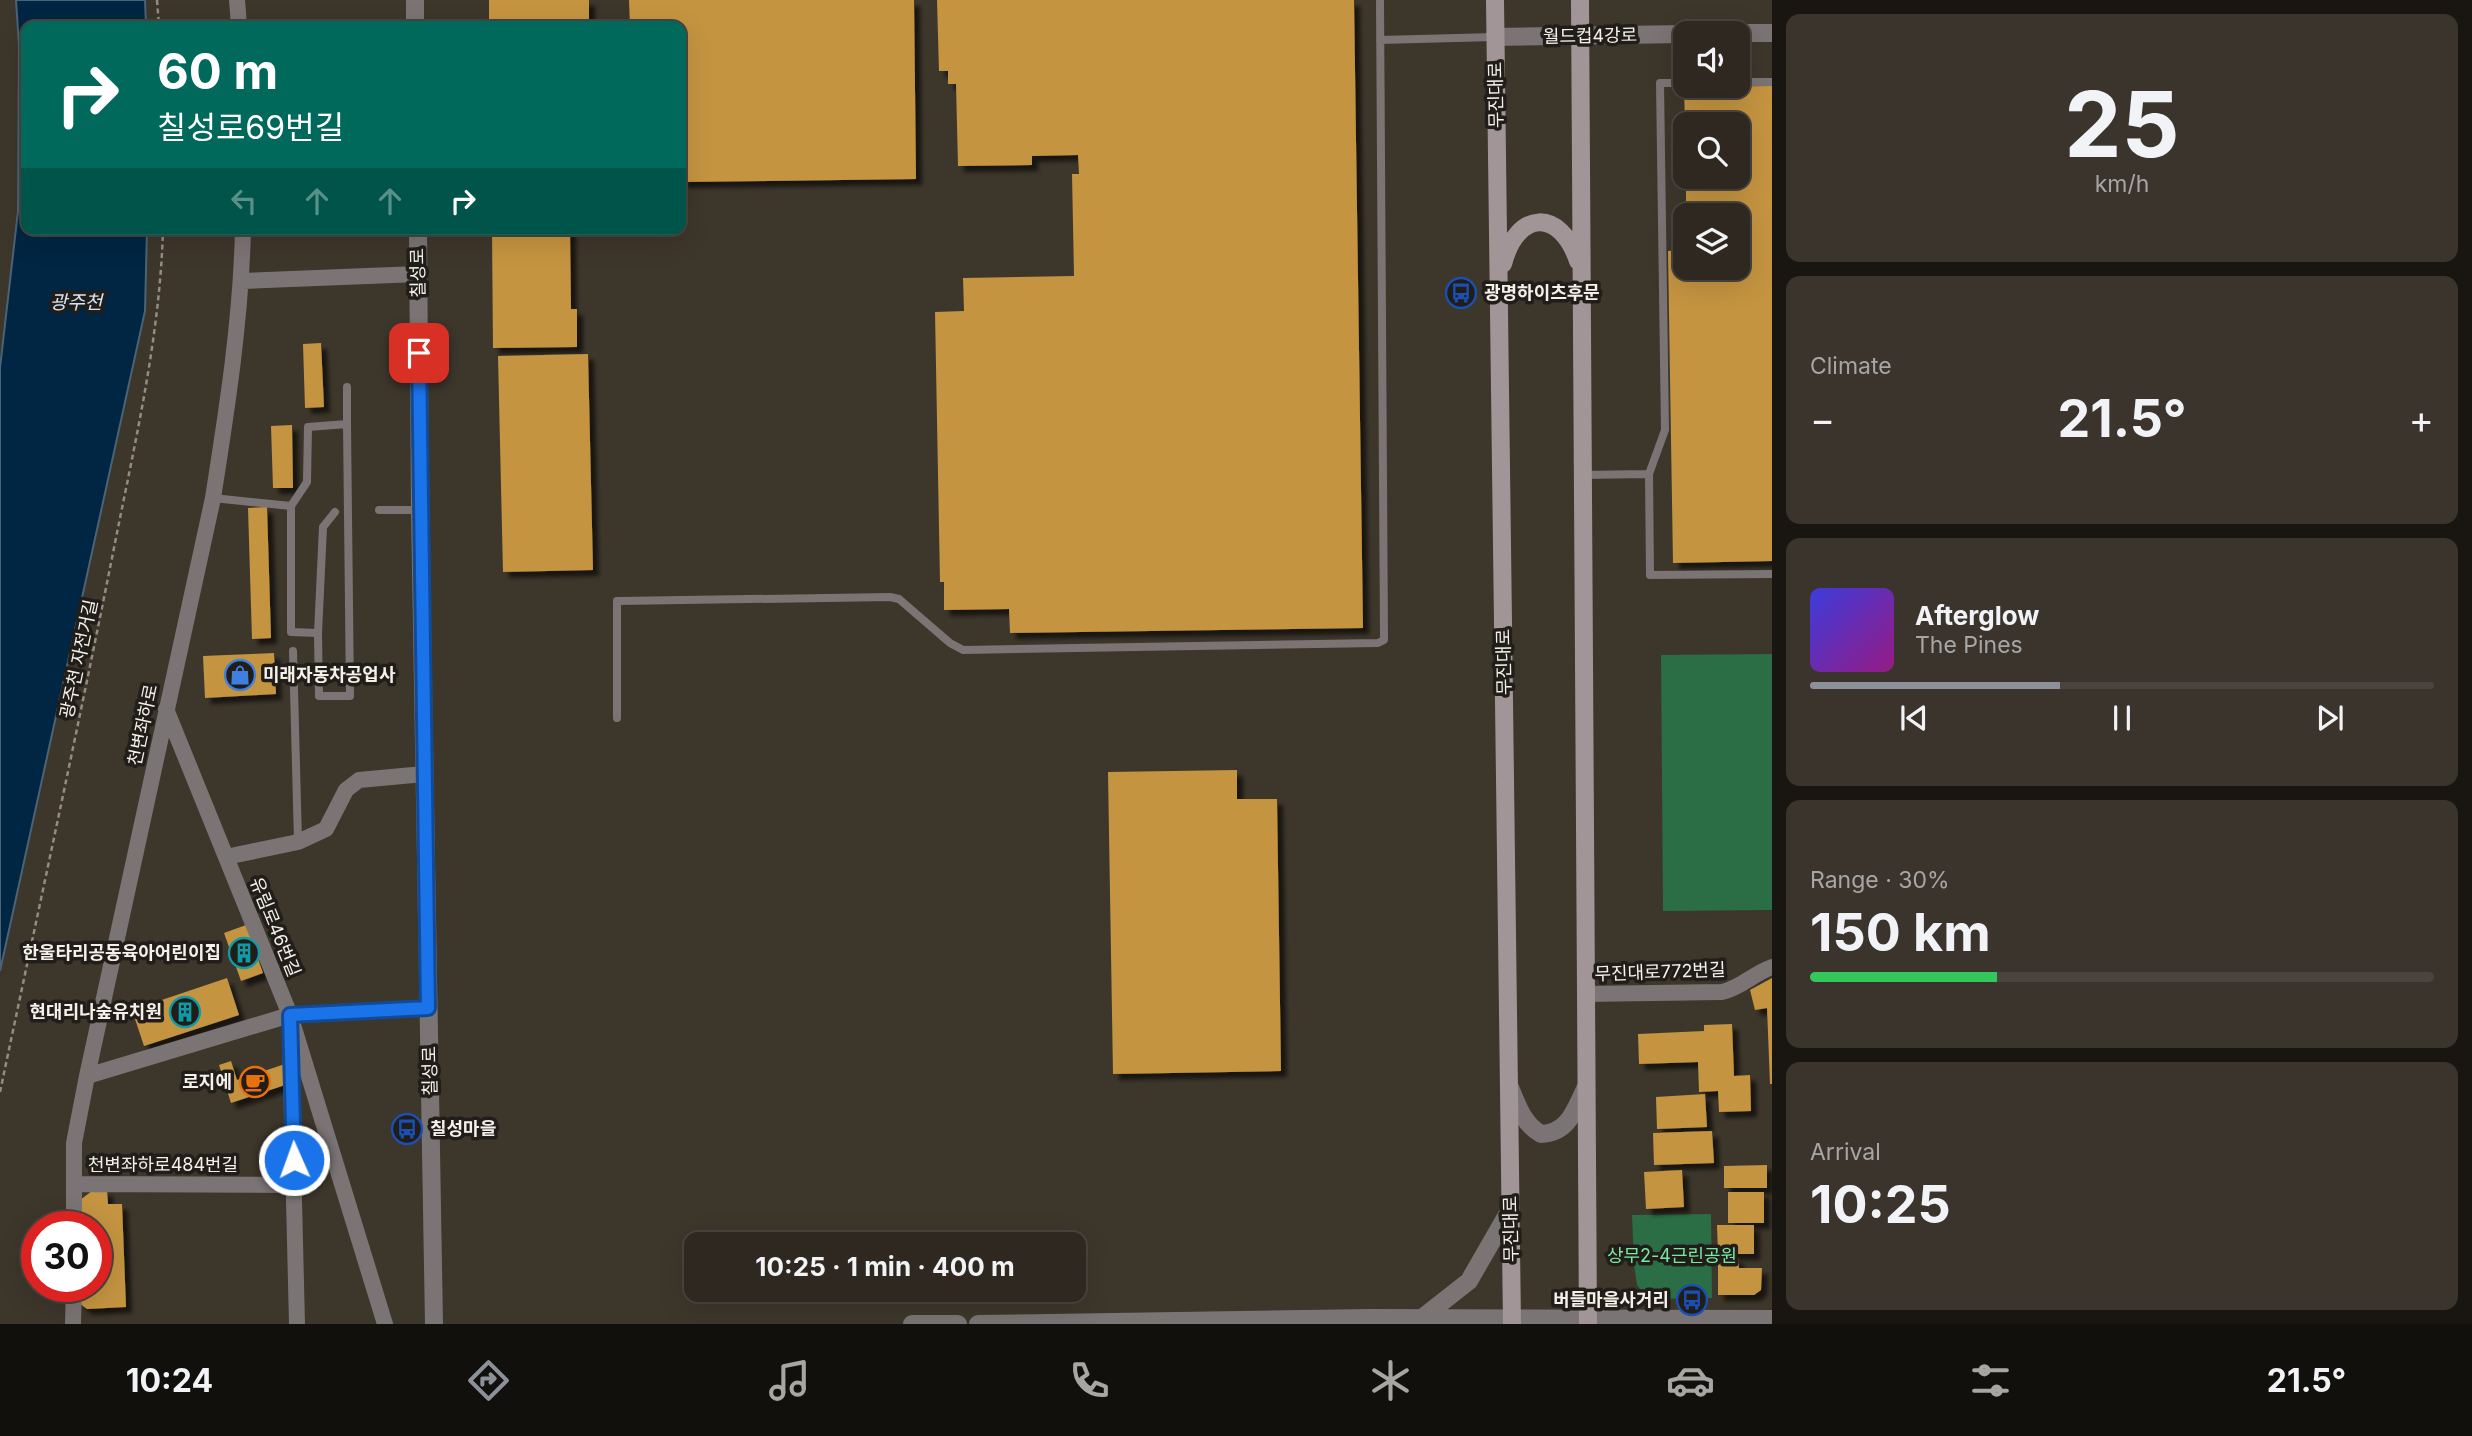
<!DOCTYPE html>
<html lang="en">
<head>
<meta charset="utf-8">
<style>
	:root { --surface:#2e2820; --page:#3a342d; --text:#f1f3f6; --muted:#a7a6a5; --line:#49443e; --accent:#8c9099 }
	body { margin:0; font-family:Inter,"Noto Sans KR",sans-serif; background:var(--page); color:var(--text); height:100vh; display:flex; flex-direction:column; font-size:26px; white-space:nowrap }
	* { box-sizing:border-box; margin:0 }
	p { font-size:23px; color:var(--muted) }
	.icon { flex:none; width:38px; height:38px; fill:none; stroke:currentColor; stroke-width:2; stroke-linecap:round; stroke-linejoin:round }
	.map { position:relative; flex:1; overflow:hidden }
	.details { display:flex; flex-direction:column; gap:14px; padding:14px; background:#191612; width:700px }
	.details>* { flex:none }
	.hud { position:absolute; left:21px; top:21px; width:665px; height:214px; border-radius:14px; box-shadow:0 7px 28px #0002,0 0 0 2px var(--line); background:#00695c; color:#fff; overflow:hidden }
	.controls { position:absolute; left:1673px; top:21px; display:grid; gap:14px }
	.controls a { display:grid; place-items:center; width:77px; height:77px; border-radius:14px; background:var(--surface); box-shadow:0 7px 28px #0002,0 0 0 2px var(--line); font-size:35px }
	.speed { position:absolute; left:21px; top:1211px; display:flex; gap:14px; font-size:35px; font-weight:700; text-align:center }
	.speed>* { display:grid; place-content:center; width:91px; height:91px; border-radius:50%; background:var(--surface); box-shadow:0 7px 28px #0002,0 0 0 2px var(--line); line-height:1 }
	.speed .limit { border:10px solid #d22; background:#fff; color:#111 }
	.pin { position:absolute; display:grid; place-items:center; width:60px; height:60px; color:#fff; margin:-30px; border-radius:14px; box-shadow:0 4px 10px #0006 }
	.me { position:absolute; width:77px; margin:-38px; rotate:358deg; stroke-linejoin:round; filter:drop-shadow(0 0 5px #0008) }
	.turn { display:flex; align-items:center; gap:24px; height:147px; padding:0 21px; font-size:32px }
	.turn .icon { width:91px; height:91px; stroke-width:2.5 }
	.turn b { display:block; font-size:49px; line-height:60px }
	.lanes { display:flex; align-items:center; height:66px; padding:0 21px; background:#0003; justify-content:center; gap:35px; direction:ltr }
	.lanes .off { opacity:.35 }
	.big { font-size:52px; font-weight:700; line-height:1.1 }
	.details .widget { flex:1; display:flex; flex-direction:column; justify-content:center; gap:10px; min-width:0; padding:0 24px; border-radius:14px; background:var(--page) }
	.details .dial { align-items:center; gap:0 }
	.dial b { font-size:91px; line-height:1 }
	.song { display:flex; align-items:center; gap:21px }
	.cover { width:84px; height:84px; border-radius:10px; background:linear-gradient(135deg,hsl(240 70% 55%),hsl(310 70% 35%)) }
	.played { height:7px; border-radius:4px; background:linear-gradient(90deg,var(--accent) 40%,var(--line) 40%) }
	.keys { display:flex; justify-content:space-around; direction:ltr }
	.heat { display:flex; justify-content:space-between; align-items:center; font-size:38px; direction:ltr }
	.charge { height:10px; border-radius:5px; background:linear-gradient(90deg,#34c759 30%,var(--line) 0) }
	.trip { position:absolute; left:684px; top:1232px; width:402px; height:70px; border-radius:14px; background:var(--surface); box-shadow:0 7px 28px #0002,0 0 0 2px var(--line); font-weight:700; line-height:70px; text-align:center }
	.menu { display:flex; height:112px; justify-content:space-around; align-items:center; background:#12100d; color:var(--muted) }
	.menu .icon { width:49px; height:49px }
	.menu .active { color:var(--accent) }
	.menu b { font-size:32px; color:var(--text) }
	main { display:flex; flex:1; min-height:0 }
	.map>svg:first-child { display:block }
	.green { fill:#2b6d45 }
	.water { fill:#002643; stroke:#4a6375; stroke-width:2 }
	.building { fill:#c49441; filter:url(#shadow) }
	.lines { fill:none; stroke-linecap:round; stroke-linejoin:round }
	.path { stroke:#928c83; stroke-width:2.5; stroke-dasharray:5 3.5; stroke-linecap:butt }
	.service { stroke:#7b7474; stroke-width:8 }
	.minor { stroke:#7b7474; stroke-width:16 }
	.tertiary { stroke:#7b7474; stroke-width:18 }
	.secondary { stroke:#a19597; stroke-width:18 }
	.route-casing { stroke:#114b97; stroke-width:18 }
	.route { stroke:#1a73e8; stroke-width:12 }
	.labels { text-anchor:middle; stroke-width:7; stroke-linejoin:round; paint-order:stroke }
	.street-label { font-size:18px; fill:#f5f1ea; stroke:#211e19 }
	.poi-label { font-size:18px; font-weight:bold; fill:#f5f1ea; stroke:#211e19; text-anchor:end }
	.park-label { font-size:18px; fill:#78e9a2; stroke:#211e19 }
	.water-label { font-size:19px; font-style:italic; fill:#d3e4f4; stroke:#211e19 }
</style>
</head>
<body>
<main>
<div class="map">
<svg width="1772" height="1324" viewBox="0 0 1772 1324">
	<defs>
		<filter id="shadow"><feDropShadow dx="6" dy="6" stdDeviation="2" flood-color="#0009"/></filter>
	</defs>
	<rect width="100%" height="100%" fill="#3d362b"/>
	<!-- green -->
	<path class="green" d="M1772,654V910L1663,911L1661,655Z
		M1711,1214L1712,1298L1648,1299L1637,1285L1634,1265L1632,1215Z"/>
	<!-- water -->
	<path class="water" d="M16,0H145L146,26H26V229H147L145,311L0,971V368L18,211L19,46Z"/>
	<!-- building -->
	<path class="building" d="M489,0H589V26H489Z
		M629,0H914L916,179L681,182V26H630Z
		M937,0H1354L1363,628L1010,633L1009,609L944,610V582H940L935,312L964,311L963,278L1074,276L1072,174H1079L1078,155L1032,156V165L958,166L956,84H948V71H939Z
		M1772,86V561L1673,563L1668,251L1685,250V268H1738V215H1686V177H1738V124H1685L1684,87Z
		M492,229H570L571,309H577V347L493,348Z
		M321,343L324,407L305,408L303,344Z
		M588,354L593,570L503,572L498,356Z
		M292,425L293,488H273L271,426Z
		M267,507L271,638L252,639L248,508Z
		M274,653L276,694L205,698L203,656Z
		M1237,770V799H1277L1281,1071L1113,1074L1108,772Z
		M246,925L263,973L241,981L224,933Z
		M227,978L239,1015L144,1046L132,1010Z
		M1772,978V1084H1770L1767,1008L1755,1010L1750,990Z
		M1732,1024L1734,1076L1750,1075L1751,1111L1719,1112L1718,1091L1699,1092L1698,1062L1639,1064L1638,1034L1704,1031V1025Z
		M231,1061L237,1080L285,1064V1085L231,1103L219,1065Z
		M1705,1094L1707,1127L1657,1129L1656,1097Z
		M1712,1131L1714,1163L1654,1165L1653,1133Z
		M1767,1165V1188H1724V1166Z
		M1682,1170L1684,1207L1646,1209L1644,1172Z
		M107,1190L108,1204H122L126,1307L87,1309L79,1303V1286H96V1227H80V1200L92,1191Z
		M1728,1192H1764V1223H1728Z
		M1717,1225H1754V1254H1718Z
		M1738,1258L1739,1268H1762L1761,1290L1754,1295H1718V1259Z"/>
	<g class="lines">
		<!-- path -->
		<path class="path" d="M157,0L159,26
			M0,1092C38,912 77,733 113,553C134,446 160,339 163,229"/>
		<!-- service -->
		<path class="service" d="M1741,33L1742,82
			M1380,40L1495,37
			M1740,82H1772
			M1685,83H1660L1665,430L1649,474L1650,575L1772,574
			M347,387V424
			M347,424L350,696H319L318,633L291,632V506L307,482L308,427Z
			M1581,475L1649,474
			M213,498L291,506
			M379,510H420
			M318,633L323,527L335,512
			M293,651L298,842
			M617,718V601L890,597L899,599L950,643L963,650L1378,643L1384,640L1380,0"/>
		<!-- minor -->
		<path class="minor" d="M237,0L239,26
			M242,281L418,274
			M166,709L290,1015L385,1324
			M226,857L298,842L326,829L346,790L359,780L424,774
			M1585,994L1722,992C1741,988 1754,973 1772,967
			M290,1035L297,1324
			M87,1076L290,1015L428,1008
			M74,1184L295,1185
			M74,1227V1143L87,1076L213,498C227,409 241,320 243,229
			M73,1324L74,1286"/>
		<!-- tertiary -->
		<path class="tertiary" d="M415,0V26
			M1738,33H1772
			M1495,37L1685,34
			M418,229L420,510L434,1324
			M1509,1085C1517,1104 1523,1124 1541,1134C1569,1133 1575,1109 1586,1087
			M1422,1318L1469,1281L1511,1208
			M912,1324H958
			M978,1324L1371,1318L1772,1319"/>
		<!-- secondary -->
		<path class="secondary" d="M1495,0L1512,1324
			M1580,0L1588,1324
			M1503,264C1517,210 1560,208 1578,261"/>
	</g>
	<g class="lines">
		<!-- route casing -->
		<g class="route-casing">
			<path id="route" d="M294,1160L290,1015L428,1008L419,353"/>
		</g>
		<!-- route -->
		<use href="#route" class="route"/>
	</g>
	<!-- icons -->
	<defs>
		<g id="bus-ring" transform="scale(1.575)"><circle r="9.5" fill="#211e19" stroke="#1a4fb4" stroke-width="1.5"/><path d="M-5-6H5V4H4V6H2V4H-2V6H-4V4H-5ZM-3.5-4V0h7V-4ZM-3.5 1.2v1.5H-2V1.2ZM2 1.2v1.5H3.5V1.2Z" fill="#1a4fb4"/></g>
		<g id="shop-ring" transform="scale(1.575)"><circle r="9.5" fill="#211e19" stroke="#3f7fe0" stroke-width="1.5"/><path d="M-5-2.5h2.3a2.7 3.5 0 0 1 5.4 0H5L5.5 6h-11ZM-1.5-2.5h3a1.5 2.3 0 0 0-3 0Z" fill="#3f7fe0"/></g>
		<g id="building-ring" transform="scale(1.575)"><circle r="9.5" fill="#211e19" stroke="#0f9aa8" stroke-width="1.5"/><path d="M-4-6H4V6H1V3H-1V6H-4ZM-2.5-4.3h1.7v1.8h-1.7ZM.8-4.3h1.7v1.8H.8ZM-2.5-1h1.7V.8h-1.7ZM.8-1h1.7V.8H.8Z" fill="#0f9aa8"/></g>
		<g id="cafe-ring" transform="scale(1.575)"><circle r="9.5" fill="#211e19" stroke="#e8710a" stroke-width="1.5"/><path d="M-5.5-4.5H6V0H3Q3 3.5 0 3.5H-2.5Q-5.5 3.5-5.5 0ZM3-3.2v2h1.7v-2ZM-6 4.5H4V6H-6Z" fill="#e8710a"/></g>
	</defs>
	<g fill-rule="evenodd">
		<use href="#bus-ring" x="1461" y="293"/>
		<use href="#shop-ring" x="240" y="675"/>
		<use href="#building-ring" x="244" y="953"/>
		<use href="#building-ring" x="185" y="1012"/>
		<use href="#cafe-ring" x="255" y="1082"/>
		<use href="#bus-ring" x="407" y="1129"/>
		<use href="#bus-ring" x="1692" y="1300"/>
	</g>
	<g class="labels">
		<!-- street labels -->
		<g class="street-label">
			<text transform="translate(1590 36) rotate(-1)" y="6">월드컵4강로</text>
			<text transform="translate(1496 95) rotate(-91)" y="6">무진대로</text>
			<text transform="translate(418 273) rotate(-91)" y="6">칠성로</text>
			<text transform="translate(79 659) rotate(-78)" y="6">광주천 자전거길</text>
			<text transform="translate(1504 662) rotate(-91)" y="6">무진대로</text>
			<text transform="translate(143 725) rotate(-78)" y="6">천변좌하로</text>
			<text transform="translate(275 927) rotate(68)" y="6">유림로46번길</text>
			<text transform="translate(1660 972) rotate(-2)" y="6">무진대로772번길</text>
			<text transform="translate(430 1071) rotate(-91)" y="6">칠성로</text>
			<text x="163" y="1171">천변좌하로484번길</text>
			<text transform="translate(1511 1229) rotate(-91)" y="6">무진대로</text>
		</g>
		<!-- poi labels -->
		<g class="poi-label">
			<text x="1484" y="299" text-anchor="start">광명하이츠후문</text>
			<text x="263" y="681" text-anchor="start">미래자동차공업사</text>
			<text x="221" y="959">한울타리공동육아어린이집</text>
			<text x="162" y="1018">현대리나숲유치원</text>
			<text x="232" y="1088">로지에</text>
			<text x="430" y="1135" text-anchor="start">칠성마을</text>
			<text x="1669" y="1306">버들마을사거리</text>
		</g>
		<!-- park labels -->
		<g class="park-label">
			<text x="1672" y="1262">상무2-4근린공원</text>
		</g>
		<!-- water labels -->
		<g class="water-label">
			<text x="76" y="309">광주천</text>
		</g>
	</g>
</svg>
<div class="controls">
<a><svg class="icon" aria-label="sound" viewBox="0 0 24 24"><path d="M4 9h4l5-4v14l-5-4H4zM17 9q2 3 0 6"/></svg></a>
<a><svg class="icon" aria-label="search" viewBox="0 0 24 24"><circle cx="10" cy="10" r="6"/><path d="M15 15l6 6"/></svg></a>
<a><svg class="icon" aria-label="layers" viewBox="0 0 24 24"><path d="M12 4l9 5-9 5-9-5zM3 14l9 5 9-5"/></svg></a>
</div>
<div class="speed"><div class="limit">30</div></div>
<div class="pin" style="left:419px;top:353px;background:#d93025"><svg class="icon" aria-label="arrive" viewBox="0 0 24 24"><path d="M6 21V4h12l-3 4 3 4H6"/></svg></div>
<svg class="me" style="left:294px;top:1160px" viewBox="-20 -20 40 40"><circle r="17" fill="#1a73e8" stroke="#fff" stroke-width="3"/><path d="M0-11L8 9 0 5-8 9z" fill="#fff"/></svg>
<div class="trip">10:25 · 1 min · 400 m</div>
<div class="hud">
<div class="turn"><svg class="icon" aria-label="right" viewBox="0 0 24 24"><path d="M7 20v-9h11M14 6l5 5-5 5"/></svg><div><b>60 m</b>칠성로69번길</div></div>
<div class="lanes"><svg class="icon off" aria-label="left" viewBox="0 0 24 24"><path d="M17 20v-9H6M10 6l-5 5 5 5"/></svg><svg class="icon off" aria-label="ahead" viewBox="0 0 24 24"><path d="M12 20V5M6 11l6-6 6 6"/></svg><svg class="icon off" aria-label="ahead" viewBox="0 0 24 24"><path d="M12 20V5M6 11l6-6 6 6"/></svg><svg class="icon" aria-label="right" viewBox="0 0 24 24"><path d="M7 20v-9h11M14 6l5 5-5 5"/></svg></div>
</div>
</div>
<section class="details">
<div class="widget dial"><b>25</b><p>km/h</p></div>
<div class="widget"><p>Climate</p>
<div class="heat"><a>−</a><b class="big">21.5°</b><a>+</a></div>
</div>
<div class="widget">
<div class="song"><i class="cover"></i><div><b>Afterglow</b><p>The Pines</p></div></div>
<div class="played"></div>
<div class="keys"><svg class="icon" aria-label="previous" viewBox="0 0 24 24"><path d="M18 5L8 12l10 7zM5 5v14"/></svg><svg class="icon" aria-label="pause" viewBox="0 0 24 24"><path d="M8 5v14M16 5v14"/></svg><svg class="icon" aria-label="next" viewBox="0 0 24 24"><path d="M6 5l10 7-10 7zM19 5v14"/></svg></div>
</div>
<div class="widget"><p>Range · 30%</p><b class="big">150 km</b><div class="charge"></div></div>
<div class="widget"><p>Arrival</p><b class="big">10:25</b></div>
</section>
</main>
<nav class="menu">
<b>10:24</b>
<svg class="icon active" aria-label="directions" viewBox="0 0 24 24"><path d="M12 3l9 9-9 9-9-9zM9 14v-3h6M13 9l2 2-2 2"/></svg>
<svg class="icon" aria-label="music" viewBox="0 0 24 24"><path d="M9 18V5l10-2v13"/><circle cx="6" cy="18" r="3"/><circle cx="16" cy="16" r="3"/></svg>
<svg class="icon" aria-label="phone" viewBox="0 0 24 24"><path d="M5 4h4l2 5-3 2q2 4 5 5l2-3 5 2v4C11 20 4 13 5 4z"/></svg>
<svg class="icon" aria-label="climate" viewBox="0 0 24 24"><path d="M12 3v18M4 7l16 10M4 17L20 7"/></svg>
<svg class="icon" aria-label="car" viewBox="0 0 24 24"><path d="M5 17H2v-5l4-1 3-4h7l3 4 3 1v5h-3M9 17h6M6 11h13"/><circle cx="7" cy="17" r="2"/><circle cx="17" cy="17" r="2"/></svg>
<svg class="icon" aria-label="filters" viewBox="0 0 24 24"><path d="M4 7h16M4 17h16"/><circle cx="9" cy="7" r="2"/><circle cx="15" cy="17" r="2"/></svg>
<b>21.5°</b>
</nav>
</body>
</html>
